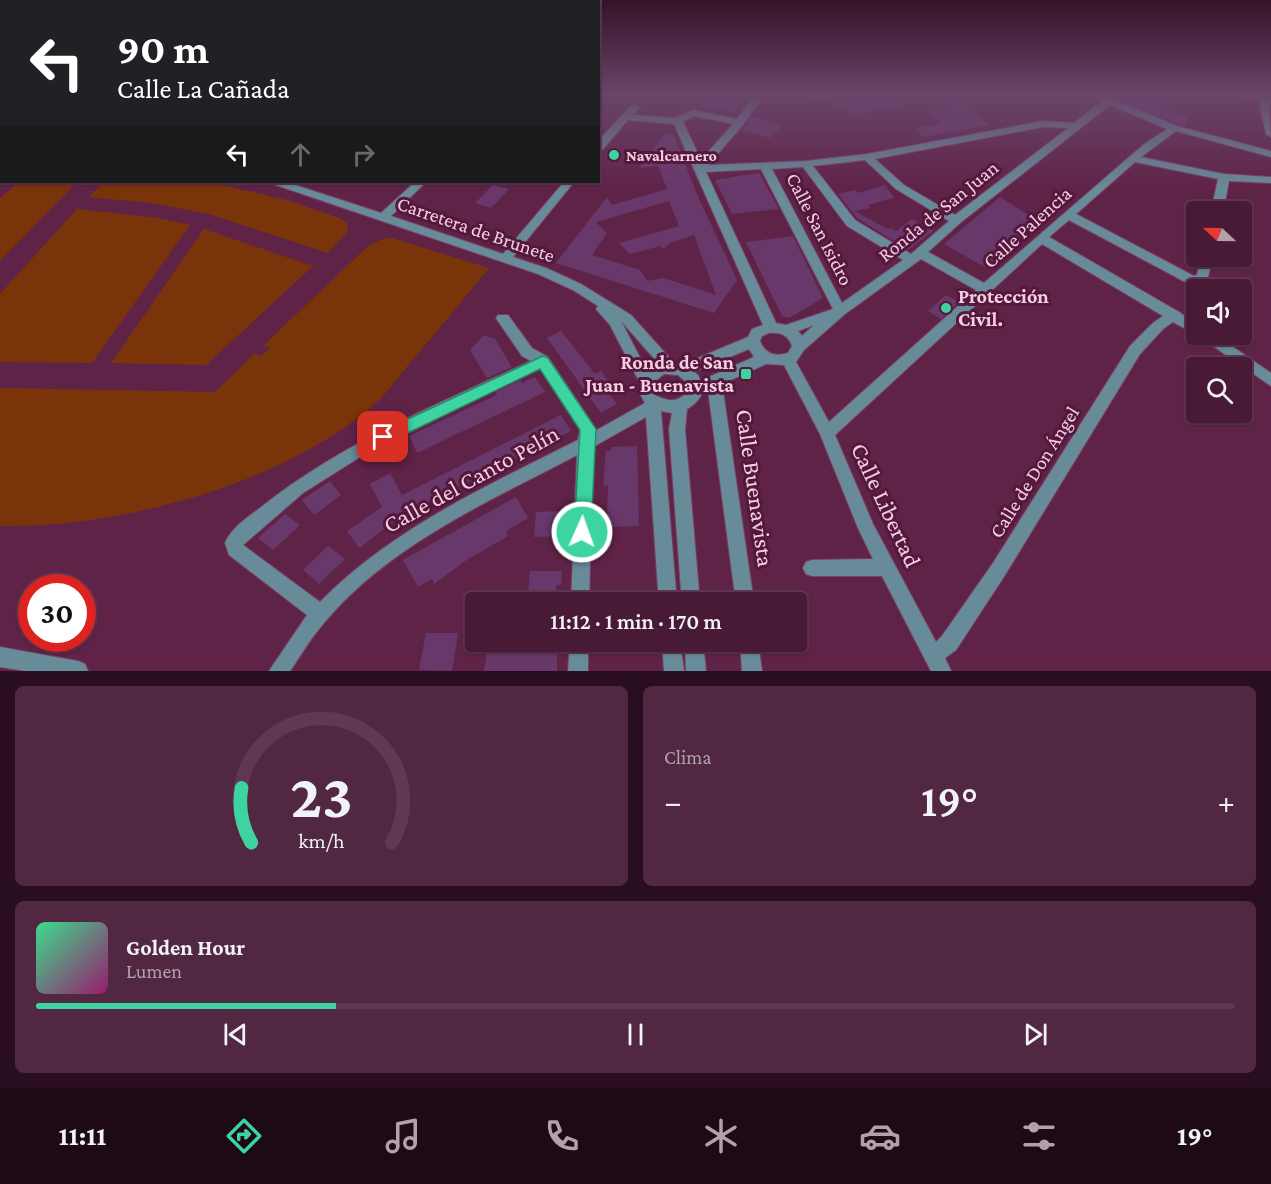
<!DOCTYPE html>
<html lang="es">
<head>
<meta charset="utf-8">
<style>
	:root { --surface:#481a36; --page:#522742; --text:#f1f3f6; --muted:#b1a1ad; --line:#603851; --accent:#3ed4a2 }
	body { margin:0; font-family:"Crimson Pro",serif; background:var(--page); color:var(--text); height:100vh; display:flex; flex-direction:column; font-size:22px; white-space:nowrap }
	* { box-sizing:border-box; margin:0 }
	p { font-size:20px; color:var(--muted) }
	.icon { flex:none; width:33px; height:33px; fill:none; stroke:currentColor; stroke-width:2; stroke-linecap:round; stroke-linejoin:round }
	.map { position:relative; height:671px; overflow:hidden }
	.drawer { display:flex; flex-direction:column; gap:15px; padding:15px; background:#280e1e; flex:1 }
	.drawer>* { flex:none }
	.hud { position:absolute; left:0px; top:0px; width:600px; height:183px; box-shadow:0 2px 4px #0004,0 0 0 2px var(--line); background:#202124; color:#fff; overflow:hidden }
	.needle { width:39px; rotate:292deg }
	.tools { position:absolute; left:1186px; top:201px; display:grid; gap:12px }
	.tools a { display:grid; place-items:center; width:66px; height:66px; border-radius:6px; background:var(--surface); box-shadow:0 2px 4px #0004,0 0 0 2px var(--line); font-size:30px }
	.speed { position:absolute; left:18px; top:574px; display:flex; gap:12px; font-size:30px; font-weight:700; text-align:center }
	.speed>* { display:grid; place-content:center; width:78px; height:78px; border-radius:50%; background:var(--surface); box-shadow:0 2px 4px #0004,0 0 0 2px var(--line); line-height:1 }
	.speed .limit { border:9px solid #d22; background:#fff; color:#111 }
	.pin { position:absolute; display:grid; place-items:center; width:51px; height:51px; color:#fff; margin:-26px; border-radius:12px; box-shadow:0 3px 9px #0006 }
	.me { position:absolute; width:66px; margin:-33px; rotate:2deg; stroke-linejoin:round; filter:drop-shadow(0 0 4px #0008) }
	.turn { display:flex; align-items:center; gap:21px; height:126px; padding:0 18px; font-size:27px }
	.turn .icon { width:78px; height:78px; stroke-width:2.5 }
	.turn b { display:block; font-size:42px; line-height:51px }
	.lanes { display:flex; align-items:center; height:57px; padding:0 18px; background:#0003; justify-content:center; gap:30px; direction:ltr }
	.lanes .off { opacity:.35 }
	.big { font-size:45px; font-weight:600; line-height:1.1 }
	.drawer .tile { flex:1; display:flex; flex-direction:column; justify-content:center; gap:9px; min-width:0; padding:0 21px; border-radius:9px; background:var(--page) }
	.drawer .dial { align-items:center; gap:0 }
	.dial svg { height:156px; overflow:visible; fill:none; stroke:var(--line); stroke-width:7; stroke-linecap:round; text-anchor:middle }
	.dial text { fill:var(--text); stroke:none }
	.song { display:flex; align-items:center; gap:18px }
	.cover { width:72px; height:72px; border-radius:9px; background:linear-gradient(135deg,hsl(150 70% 55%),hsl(320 70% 35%)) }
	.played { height:6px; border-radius:3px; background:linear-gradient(90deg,var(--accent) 25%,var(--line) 25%) }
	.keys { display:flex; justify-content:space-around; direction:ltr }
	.heat { display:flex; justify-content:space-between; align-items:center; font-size:33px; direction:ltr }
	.drawer .tiles { flex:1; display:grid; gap:15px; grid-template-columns:1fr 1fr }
	.tile:last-child { grid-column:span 2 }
	.trip { position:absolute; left:465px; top:592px; width:342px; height:60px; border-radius:6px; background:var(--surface); box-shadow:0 2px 4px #0004,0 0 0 2px var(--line); font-weight:600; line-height:60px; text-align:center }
	.menu { display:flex; height:96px; justify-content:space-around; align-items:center; background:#1d0a16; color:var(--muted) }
	.menu .icon { width:42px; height:42px }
	.menu .current { color:var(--accent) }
	.menu b { font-size:27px; color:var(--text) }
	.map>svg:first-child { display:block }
	.green { fill:#7a340a }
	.building { fill:#69386b; fill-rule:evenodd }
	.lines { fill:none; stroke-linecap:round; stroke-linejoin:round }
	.minor-casing { stroke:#7b4264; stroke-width:2 }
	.minor { fill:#688b9a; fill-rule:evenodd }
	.route { fill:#3ed4a2; stroke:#288a69; stroke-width:1.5 }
	.poi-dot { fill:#3ed4a2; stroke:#55183d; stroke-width:2 }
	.labels { text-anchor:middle; stroke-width:6; stroke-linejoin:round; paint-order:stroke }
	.far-poi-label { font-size:16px; font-weight:bold; fill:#f5cee2; stroke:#55183d; text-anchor:start }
	.street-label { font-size:20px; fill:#f5cee2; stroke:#55183d }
	.poi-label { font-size:20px; font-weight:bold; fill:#f5cee2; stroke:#55183d; text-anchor:start }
	.near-street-label { font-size:24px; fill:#f5cee2; stroke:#55183d }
</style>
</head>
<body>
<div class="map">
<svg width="1271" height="671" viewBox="0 0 1271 671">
	<rect width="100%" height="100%" fill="#602348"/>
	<!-- green -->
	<path class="green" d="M19,182H77L0,261V198Z
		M104,182H209L287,200L339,218L347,223L348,231L328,253L209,214L151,203L89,197Z
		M77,209L158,218L190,225L92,363L0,362V294Z
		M204,229L313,266L206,365L111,363Z
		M392,238L489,268C463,300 437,331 410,363C397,379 384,397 368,410C275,486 118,528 0,526V388L215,392L254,354L261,356L270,348L264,345L366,248L382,239Z"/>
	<!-- building -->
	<path class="building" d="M712,95H741L734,112L707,106Z
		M874,95H884L903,103L890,111L879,106L859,117L837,107L851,99L859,103Z
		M1122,95H1135L1189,118L1184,126L1178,124L1119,99Z
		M964,104L990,125L923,137L916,128L942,123L928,110Z
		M752,117L763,120L781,126L771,138L742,130Z
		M665,134H673L699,199L737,280L714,313L556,263L607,197L612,205L667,189L658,166L639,168ZM669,201L679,226L619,243L630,254L660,246L663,249L670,243L694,235L716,295L664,278L647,281L640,270L592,255L607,233L596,222Z
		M759,173L779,209L732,214L715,180Z
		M493,185L509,189L491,208L475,203Z
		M885,185L894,198L868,205L870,208L854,211L888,229L891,228L896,231L912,219L933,231L908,250L857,218L838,194L855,190L858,193Z
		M1000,197L1042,223L990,270L944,244Z
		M793,236L823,298L789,318L782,316L746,242Z
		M946,295L959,302L941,319L928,311Z
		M561,331L595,374L601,371L610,383L603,386L617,404L601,413L547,338Z
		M484,335L495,339L512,367L487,378L470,350Z
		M535,377L545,392L417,453L409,436L497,395L496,392L521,380L522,383Z
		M561,415L571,431L439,496L395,521L359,548L347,531L382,507L370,484L390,473L402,495Z
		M637,446L639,526L607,527L608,485L603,486L606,451H611V447Z
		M330,481L341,495L314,515L302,500Z
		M516,497L528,518L506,531L508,536L465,561L434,584L432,579L418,587L403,560Z
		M565,511L564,536L534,537L536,512Z
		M285,514L300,525L273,550L258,538Z
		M328,546L345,559L319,584L303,570Z
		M530,571H562L561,585H556L555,603H527Z
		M426,633H458L452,671L419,670Z
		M526,642H557V671H484L488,645H526Z
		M606,642H645V652L606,653Z"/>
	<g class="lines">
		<!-- minor casing -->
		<g class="minor-casing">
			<path id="minor" d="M755,95H764L743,125L708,165L806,161L867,154L1043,121L1074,123L1102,101L1091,95L1108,97L1111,95H1120L1115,100L1177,126L1271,151V157L1176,131L1141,157L1224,174L1271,177V183L1229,181L1223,212H1211L1218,179L1135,162L1076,214L1194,276L1197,275L1201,256H1213L1207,281L1193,285L1189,284L1069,220L1049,237L1179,312L1197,324V334H1214L1271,373V386L1197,335L1173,322L1163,329L1140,354L1005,575L956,650L945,658L951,671H931L882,576H812L806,574L803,568L806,562L812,560L873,559L858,528L820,434L784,365L766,364L722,384L754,603H736L708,390L702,389C703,397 694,405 687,409L685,429L700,603H682L669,429L672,413L661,411L677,603H659L646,417L593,447L589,603H571L577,455C486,503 384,547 319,629C308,642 300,657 290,671H269L307,615L229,555L225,543C232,527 247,518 260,508C341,443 438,404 531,361L522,356L498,321L496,318L498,315H508L532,348L548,357L593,425L595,431L645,403L640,394V383L610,325L596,309L598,306L573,290L538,274L273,184L272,182H286L381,213L415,182H426L391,216L503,254L564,182H574L513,257L546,268L581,284L631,315L675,364L681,365L748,337L752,329L763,325L674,124L628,120L602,150L598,151V141L632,105L640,107L633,115L676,118L693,110L737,119ZM1110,105L1167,129L1143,145L984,283L928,252L960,223ZM694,116L733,124L701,160L683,122ZM1043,127L1068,128L955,215L904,185L875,159ZM865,160L896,189L949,221L911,254L855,220L813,166ZM803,167L847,226L903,260L842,303L772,169ZM761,169L833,309L786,325L776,323L706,172ZM1042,244L1163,316L1153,323L1130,346L993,563L942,636L936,642L873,524L835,435ZM921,259L976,290L829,422L796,362L804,350L845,314ZM621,321L659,364L647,371ZM814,325L802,336L798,331ZM769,333C781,332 788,335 792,346L788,353C775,357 765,354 760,341L762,336ZM749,349L754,357L709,377L701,383L698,375L694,372ZM540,368L580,430L578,440C487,486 393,528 320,602L243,545L303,493L368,452ZM664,374L678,375L686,382L688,391C678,403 668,402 655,395L654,382Z
				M803,95H837C829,100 811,100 803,95Z
				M1237,95H1253L1271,98V104L1269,103L1271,137L1266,134L1259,101L1238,97Z
				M570,642H588V671H568Z
				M662,642H680L684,671H664Z
				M685,642H703L706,671H686Z
				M740,642H758L762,671H742Z
				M0,647L78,661L85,664L88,671H25L0,667Z"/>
		</g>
		<!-- minor -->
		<use href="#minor" class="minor"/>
	</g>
	<!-- sky -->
	<linearGradient id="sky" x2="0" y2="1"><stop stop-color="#351328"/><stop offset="0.5" stop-color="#69456a"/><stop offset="1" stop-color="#69456a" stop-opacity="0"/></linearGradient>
	<rect width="1271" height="189" fill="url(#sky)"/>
	<!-- route -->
	<path class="route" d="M543,356L548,358L596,429L591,532L589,538L582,540L576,538L574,532L580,430L540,369L389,442L383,444L376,437L378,433Z"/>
	<!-- markers -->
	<g class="poi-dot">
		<circle cx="614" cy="155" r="6"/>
		<circle cx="946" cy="308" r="6"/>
		<rect x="740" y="368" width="12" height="12" rx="3"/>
	</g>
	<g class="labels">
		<!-- far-poi labels -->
		<g class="far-poi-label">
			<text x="626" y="161">Navalcarnero</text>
		</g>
		<!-- street labels -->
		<g class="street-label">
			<text transform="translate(938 211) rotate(-39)" y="7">Ronda de San Juan</text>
			<text transform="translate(1027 227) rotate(-42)" y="7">Calle Palencia</text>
			<text transform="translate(476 229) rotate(19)" y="7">Carretera de Brunete</text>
			<text transform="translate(820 229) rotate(63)" y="7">Calle San Isidro</text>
			<text transform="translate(1034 472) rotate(-58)" y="7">Calle de Don Ángel</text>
		</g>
		<!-- poi labels -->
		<g class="poi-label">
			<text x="958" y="303">Protección<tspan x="958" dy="23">Civil.</tspan></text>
			<text x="734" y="369" text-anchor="end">Ronda de San<tspan x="734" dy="23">Juan - Buenavista</tspan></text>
		</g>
		<!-- near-street labels -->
		<g class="near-street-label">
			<text transform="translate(471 479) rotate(-29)" y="8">Calle del Canto Pelín</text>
			<text transform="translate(755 488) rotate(82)" y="8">Calle Buenavista</text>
			<text transform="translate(886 505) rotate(65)" y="8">Calle Libertad</text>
		</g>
	</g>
</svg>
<div class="tools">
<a><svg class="needle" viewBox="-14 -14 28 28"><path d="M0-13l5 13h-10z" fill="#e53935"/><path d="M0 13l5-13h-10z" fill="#b1a1ad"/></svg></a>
<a><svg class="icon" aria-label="sound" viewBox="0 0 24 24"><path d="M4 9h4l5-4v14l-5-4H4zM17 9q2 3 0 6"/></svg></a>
<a><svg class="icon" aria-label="search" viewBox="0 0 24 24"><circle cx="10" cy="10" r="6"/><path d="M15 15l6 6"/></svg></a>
</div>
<div class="speed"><div class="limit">30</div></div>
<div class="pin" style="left:383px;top:437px;background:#d93025"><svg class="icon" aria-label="arrive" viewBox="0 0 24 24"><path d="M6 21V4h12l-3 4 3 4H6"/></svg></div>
<svg class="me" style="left:582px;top:532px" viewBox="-20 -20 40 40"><circle r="17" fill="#3ed4a2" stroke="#fff" stroke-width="3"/><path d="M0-11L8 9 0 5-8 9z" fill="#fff"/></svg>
<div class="trip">11:12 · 1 min · 170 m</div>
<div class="hud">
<div class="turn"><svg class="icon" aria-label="left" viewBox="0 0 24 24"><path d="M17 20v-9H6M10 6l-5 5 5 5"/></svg><div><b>90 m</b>Calle La Cañada</div></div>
<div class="lanes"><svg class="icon" aria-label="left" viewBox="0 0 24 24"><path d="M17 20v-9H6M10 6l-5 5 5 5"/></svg><svg class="icon off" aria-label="ahead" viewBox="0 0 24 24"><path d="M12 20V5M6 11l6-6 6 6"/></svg><svg class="icon off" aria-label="right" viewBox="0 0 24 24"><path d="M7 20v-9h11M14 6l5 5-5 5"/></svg></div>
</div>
</div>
<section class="drawer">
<div class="tiles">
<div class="tile dial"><svg viewBox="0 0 100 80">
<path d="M14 69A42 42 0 1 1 86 69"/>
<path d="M14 69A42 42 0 0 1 9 41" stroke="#3ed4a2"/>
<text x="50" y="56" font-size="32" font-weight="700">23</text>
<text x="50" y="72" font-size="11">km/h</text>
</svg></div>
<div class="tile"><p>Clima</p>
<div class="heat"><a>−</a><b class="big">19°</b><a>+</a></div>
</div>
<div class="tile">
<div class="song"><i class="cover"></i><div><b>Golden Hour</b><p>Lumen</p></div></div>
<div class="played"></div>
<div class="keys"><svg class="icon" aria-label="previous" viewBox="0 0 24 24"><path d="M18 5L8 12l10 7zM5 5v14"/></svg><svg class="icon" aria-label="pause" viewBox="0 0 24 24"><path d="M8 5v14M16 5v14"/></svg><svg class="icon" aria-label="next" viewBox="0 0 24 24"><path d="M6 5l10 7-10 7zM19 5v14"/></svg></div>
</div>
</div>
</section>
<nav class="menu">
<b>11:11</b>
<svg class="icon current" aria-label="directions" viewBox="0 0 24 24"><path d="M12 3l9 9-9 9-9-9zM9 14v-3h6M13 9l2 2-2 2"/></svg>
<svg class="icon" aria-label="music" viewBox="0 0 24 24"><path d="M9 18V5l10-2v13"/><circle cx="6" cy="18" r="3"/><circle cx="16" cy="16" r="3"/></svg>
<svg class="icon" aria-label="phone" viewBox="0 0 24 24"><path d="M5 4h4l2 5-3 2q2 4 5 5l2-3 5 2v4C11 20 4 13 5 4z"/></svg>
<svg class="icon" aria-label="climate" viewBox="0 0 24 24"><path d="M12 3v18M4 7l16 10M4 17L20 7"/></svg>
<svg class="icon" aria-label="car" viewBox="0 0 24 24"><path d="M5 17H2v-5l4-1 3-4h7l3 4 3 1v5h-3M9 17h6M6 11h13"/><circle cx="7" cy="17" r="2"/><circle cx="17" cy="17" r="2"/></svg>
<svg class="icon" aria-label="filters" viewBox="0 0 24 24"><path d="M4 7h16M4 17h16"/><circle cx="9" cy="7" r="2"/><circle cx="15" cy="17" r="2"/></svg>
<b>19°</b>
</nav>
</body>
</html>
